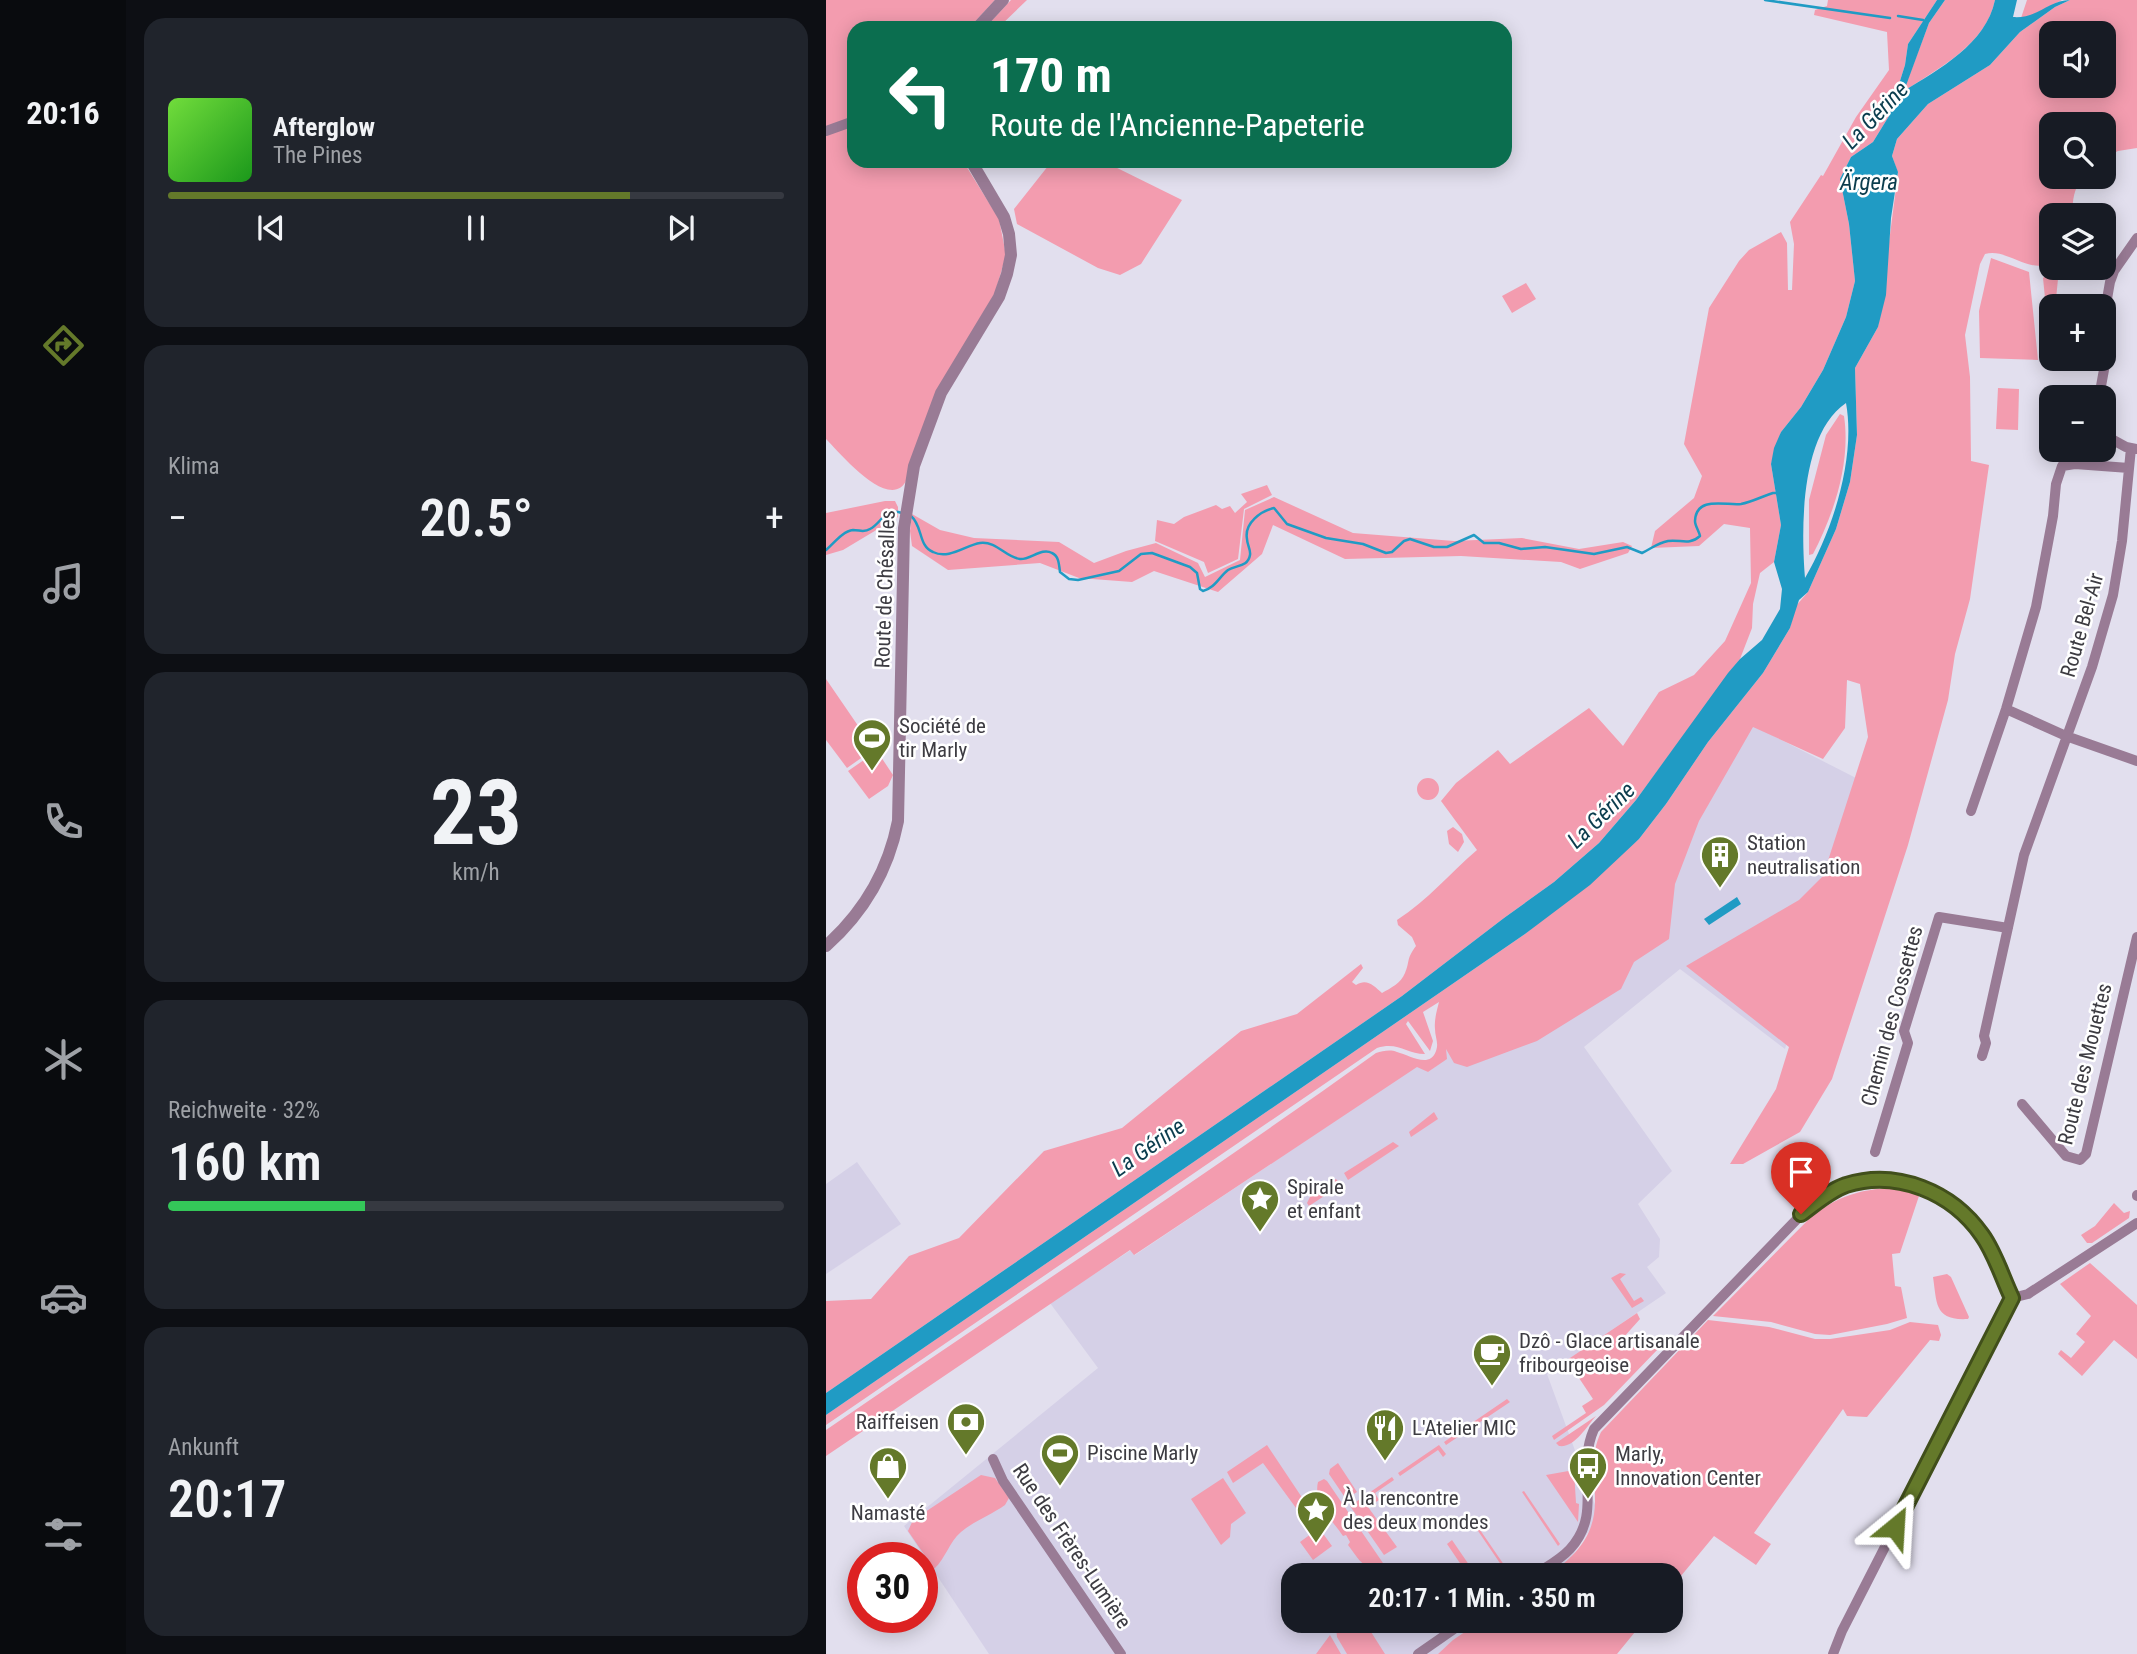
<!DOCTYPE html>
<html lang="de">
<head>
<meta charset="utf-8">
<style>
	:root { --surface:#171b24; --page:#20242c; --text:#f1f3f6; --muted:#9ea1a6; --line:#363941; --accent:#64792a }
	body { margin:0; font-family:"Roboto Condensed",sans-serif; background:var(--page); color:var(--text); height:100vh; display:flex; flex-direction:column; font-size:26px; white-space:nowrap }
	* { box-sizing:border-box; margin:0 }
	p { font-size:23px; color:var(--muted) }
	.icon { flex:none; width:38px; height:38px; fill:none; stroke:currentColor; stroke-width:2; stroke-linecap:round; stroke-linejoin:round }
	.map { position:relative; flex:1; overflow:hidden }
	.details { display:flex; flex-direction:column; gap:18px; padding:18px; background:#0d0f14; width:700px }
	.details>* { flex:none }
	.banner { position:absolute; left:21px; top:21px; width:665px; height:147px; border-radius:21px; box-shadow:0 4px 18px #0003; background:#0b6e4f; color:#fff; overflow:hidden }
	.buttons { position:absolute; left:1213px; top:21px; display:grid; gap:14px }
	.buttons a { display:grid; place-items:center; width:77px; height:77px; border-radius:14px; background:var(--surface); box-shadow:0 4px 18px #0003; font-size:35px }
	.speed { position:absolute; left:21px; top:1542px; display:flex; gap:14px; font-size:35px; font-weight:700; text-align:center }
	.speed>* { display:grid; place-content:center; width:91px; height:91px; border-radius:50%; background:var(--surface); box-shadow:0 4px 18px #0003; line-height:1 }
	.speed .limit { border:10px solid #d22; background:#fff; color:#111 }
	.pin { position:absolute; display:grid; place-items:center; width:60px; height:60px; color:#fff; margin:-72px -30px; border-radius:50% 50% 50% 0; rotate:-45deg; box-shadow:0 0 7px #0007 }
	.pin .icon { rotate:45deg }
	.me { position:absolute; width:77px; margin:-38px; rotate:27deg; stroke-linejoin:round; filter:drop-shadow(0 0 5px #0008) }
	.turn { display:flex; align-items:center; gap:24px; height:147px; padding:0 28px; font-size:32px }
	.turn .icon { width:91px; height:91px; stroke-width:2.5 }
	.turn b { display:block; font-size:49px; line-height:60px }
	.big { font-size:52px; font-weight:600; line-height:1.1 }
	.details .card { flex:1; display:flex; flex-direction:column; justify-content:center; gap:10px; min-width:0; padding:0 24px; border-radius:21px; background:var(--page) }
	.details .dial { align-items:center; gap:0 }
	.dial b { font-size:91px; line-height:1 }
	.song { display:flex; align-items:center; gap:21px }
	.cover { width:84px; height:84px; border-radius:10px; background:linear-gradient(135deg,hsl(100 70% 55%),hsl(120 70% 35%)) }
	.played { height:7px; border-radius:4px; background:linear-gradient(90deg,var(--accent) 75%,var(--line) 75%) }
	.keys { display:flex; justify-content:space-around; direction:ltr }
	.heat { display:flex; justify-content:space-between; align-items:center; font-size:38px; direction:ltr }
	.charge { height:10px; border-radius:5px; background:linear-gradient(90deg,#34c759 32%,var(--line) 0) }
	.trip { position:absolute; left:455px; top:1563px; width:402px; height:70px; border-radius:21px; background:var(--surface); box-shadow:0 4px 18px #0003; font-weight:600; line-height:70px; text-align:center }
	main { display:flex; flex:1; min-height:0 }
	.menu { display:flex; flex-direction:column; width:126px; justify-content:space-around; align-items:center; background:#090b0e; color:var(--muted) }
	.menu .icon { width:49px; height:49px }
	.menu .current { color:var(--accent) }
	.menu b { font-size:32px; color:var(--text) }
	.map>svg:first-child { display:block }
	.built { fill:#d5d0e7 }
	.green { fill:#f39caf; fill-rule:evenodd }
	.water { fill:#209bc4; fill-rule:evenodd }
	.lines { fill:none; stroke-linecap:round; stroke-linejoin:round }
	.stream { stroke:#209bc4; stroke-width:2.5 }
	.minor { stroke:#997b95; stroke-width:10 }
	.tertiary { stroke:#997b95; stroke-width:12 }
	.route-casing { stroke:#414f1b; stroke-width:18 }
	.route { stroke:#64792a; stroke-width:12 }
	.labels { text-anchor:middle; stroke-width:5; stroke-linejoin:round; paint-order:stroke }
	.street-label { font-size:21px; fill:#3d3c42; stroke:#fff }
	.poi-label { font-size:21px; fill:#3d3c42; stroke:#fff; text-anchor:start }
	.water-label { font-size:23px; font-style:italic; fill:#0b3d4e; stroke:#fff }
</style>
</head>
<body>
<main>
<nav class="menu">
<b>20:16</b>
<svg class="icon current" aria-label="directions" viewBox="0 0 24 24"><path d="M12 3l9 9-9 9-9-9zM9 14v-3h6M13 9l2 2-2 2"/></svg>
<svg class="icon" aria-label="music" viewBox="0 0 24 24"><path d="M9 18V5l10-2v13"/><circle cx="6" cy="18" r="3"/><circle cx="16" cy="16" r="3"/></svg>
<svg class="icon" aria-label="phone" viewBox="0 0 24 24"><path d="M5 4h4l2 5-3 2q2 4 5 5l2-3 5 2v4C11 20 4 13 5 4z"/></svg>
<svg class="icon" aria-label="climate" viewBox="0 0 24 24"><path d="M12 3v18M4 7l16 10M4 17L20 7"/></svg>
<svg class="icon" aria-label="car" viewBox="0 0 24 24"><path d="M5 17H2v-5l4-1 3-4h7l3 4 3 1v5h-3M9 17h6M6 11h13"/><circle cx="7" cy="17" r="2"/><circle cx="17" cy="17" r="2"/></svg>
<svg class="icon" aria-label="filters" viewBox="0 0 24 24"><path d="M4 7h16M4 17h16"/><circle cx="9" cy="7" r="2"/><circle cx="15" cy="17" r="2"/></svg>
</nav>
<section class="details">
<div class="card">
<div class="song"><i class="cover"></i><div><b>Afterglow</b><p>The Pines</p></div></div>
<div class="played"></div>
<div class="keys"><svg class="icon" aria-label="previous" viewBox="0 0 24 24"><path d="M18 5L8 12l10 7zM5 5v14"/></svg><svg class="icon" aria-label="pause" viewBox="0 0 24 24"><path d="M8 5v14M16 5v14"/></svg><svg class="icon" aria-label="next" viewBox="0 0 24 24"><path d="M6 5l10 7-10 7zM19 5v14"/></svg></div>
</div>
<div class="card"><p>Klima</p>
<div class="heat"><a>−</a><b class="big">20.5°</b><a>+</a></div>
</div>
<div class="card dial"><b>23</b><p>km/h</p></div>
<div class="card"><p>Reichweite · 32%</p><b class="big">160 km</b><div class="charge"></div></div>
<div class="card"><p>Ankunft</p><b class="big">20:17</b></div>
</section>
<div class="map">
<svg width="1311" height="1654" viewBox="0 0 1311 1654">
	<rect width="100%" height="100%" fill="#e2dfee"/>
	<!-- built -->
	<path class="built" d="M926,725L1032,779L989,944L959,1049L854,969L758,1047L846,1171L812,1204L834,1239L833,1257L821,1267L840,1293L721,1374L773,1516L739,1567L727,1575H467V1620L660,1621L615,1654H163L78,1526L272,1368L224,1303L305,1250L309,1255L591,1066L602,1072L620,1059L618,1050L740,964Z
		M31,1162L75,1224L0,1274V1184Z"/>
	<!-- green -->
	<path class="green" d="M0,0H169L143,28H28V161H137L173,219L180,255L169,293L109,394L81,479C65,515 13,452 0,439Z
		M185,0H201L172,28H159Z
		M1002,0H1111L1082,44L1079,65L1063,116L1047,142L1025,157L1014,179L1023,224L1029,281L1020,317L997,370L975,407L955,432L945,464L955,525L948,562L934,573L927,604L926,628L914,659L810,800L773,843L728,882L678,918L576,996L0,1393V1301L45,1299L83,1256L133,1238L218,1151L296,1128L415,1031L471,1014L535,964L537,968L526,982L530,985C541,978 548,986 556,993C565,988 575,983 579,973C584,962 580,959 590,946L586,937L572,925L571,920C602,900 623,874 651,850L615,801L630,783L672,750L684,764L763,708L797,746L833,692L868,675L899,641L925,583L924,528L898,524L873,546L825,548L829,531L868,498L876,476L858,444L883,308L913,261L923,250L955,232L961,243L962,290H966L968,244L964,222L995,175L997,176L1030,117L1063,70L1061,32L988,15L989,10L1001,6Z
		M1119,0H1169C1160,45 1112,68 1077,92L1103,23Z
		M1201,0H1236L1204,17L1195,18Z
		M1244,0H1311V148L1292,151L1278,158V124H1225V177H1258C1247,188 1247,200 1246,215H1225V263C1201,274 1182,248 1159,254L1154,264L1139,335L1144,377L1145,461L1163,465L1144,599L1129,654L1122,700L1082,845L1006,1079L974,1132L917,1164H904L950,1089L963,1047L860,966L973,900L997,876L1042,737L1034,684L1021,680L1019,728L997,759L927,727L873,821L849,884L843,939L808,962L795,989L711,1041L641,1067L628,1063L620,1049L621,1059L602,1072L591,1067L308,1255L304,1250L0,1456V1430C183,1304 369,1183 550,1053C557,1051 564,1049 571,1052C583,1055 604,1069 610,1051C613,1043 609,1037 609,1029C608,1020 611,1010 613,1002L597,1012L607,1041L604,1051L582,1021L580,1024L599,1054C580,1054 572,1041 551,1048L0,1425V1415L699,934L813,839L840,804L882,742L937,673L964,628L969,607L982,592L1010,529L1024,482L1031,435L1029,368L1052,327L1072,173L1066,156L1071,139L1102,104L1164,65L1194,32L1229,7ZM1225,33H1278V86H1225Z
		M226,161H277L356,200L315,264L294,275L272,268L191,224L188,209Z
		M1165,258L1203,272L1212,360L1154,358L1153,311Z
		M1233,269L1230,299L1225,300L1219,298L1217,278L1227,270Z
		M700,283L710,299L686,313L676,296Z
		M1172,388L1193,389L1192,430L1170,429Z
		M1014,414L1018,416C1025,462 1008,514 987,554L983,555V500L1000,435Z
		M441,485L446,495L418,509L412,559L382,573L378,562L329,541L331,520L348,524L358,517L390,505L396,509L404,506L409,513L421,502L415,494Z
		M448,497L527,533L628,541L696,538L753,549L797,542L806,546L802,553L754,569L735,562L635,556L519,559L447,525L436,554L392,592L328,571L306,582L253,578L214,563L122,570L86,546L84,531L86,514L114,530L148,538L233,542L268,563L300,551L330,543L372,563L379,577L414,560L419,510Z
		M59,501H69L72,507V517L17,550L0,555V513Z
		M0,679L48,749L21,768L0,740Z
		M51,751L67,775L62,786L43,799L22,771Z
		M591 789a11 11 0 1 1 22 0a11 11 0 1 1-22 0Z
		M627,827L636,834L638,842L632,852L623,844L621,831Z
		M608,1112L612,1119L585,1137L583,1132Z
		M567,1142L573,1146L522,1180L518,1173Z
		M510,1179L515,1185L483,1206L481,1203L485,1195Z
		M1066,1188L1094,1193L1074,1253L1066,1254L1069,1286L1075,1287L1081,1318L1061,1324L1004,1335L989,1334L945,1322L887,1316L986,1216C1011,1197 1034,1189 1066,1188Z
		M1288,1203L1298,1213L1304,1211L1303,1218L1266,1243H1261L1255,1235L1269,1226Z
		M1264,1263L1311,1305V1359L1288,1340L1256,1376L1232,1354L1235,1350L1245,1358L1259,1342L1250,1334L1265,1316L1234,1284Z
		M794,1273L800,1274L794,1279L808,1301L815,1297L818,1301L806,1308L785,1278Z
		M1121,1274L1125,1277L1143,1317L1142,1319C1108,1321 1111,1303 1107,1277Z
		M811,1313L814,1319L797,1338L803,1347L832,1349L778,1405L728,1440L726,1436L760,1413L756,1406L767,1399L741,1360Z
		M882,1320L943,1327L989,1339H1004L1064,1330L1084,1322L1112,1325L1115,1335L1113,1341L1104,1340L1041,1417L1021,1416L1017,1409L928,1533L945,1544L930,1565L888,1536L845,1588V1575H722C750,1556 769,1536 769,1501C769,1475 764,1455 775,1432Z
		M681,1399L684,1402L620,1445L618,1442Z
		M770,1416C760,1427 749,1448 733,1446L730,1443Z
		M441,1445L479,1502L470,1508L437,1463L407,1483L401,1472Z
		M613,1445L620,1454L617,1457L612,1450L574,1476L572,1473Z
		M512,1463L531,1492L520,1499L503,1474L504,1469Z
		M748,1470L750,1503L753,1504L752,1522L720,1475Z
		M155,1475L169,1478L183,1498L179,1505C165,1515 148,1521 135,1532C123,1542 120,1558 108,1569L82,1531L87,1520Z
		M566,1477L568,1480L549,1493L553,1500L542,1507L571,1547L558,1555L524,1506Z
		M397,1478L420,1513L405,1524L404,1537L395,1545L365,1499Z
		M498,1479L501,1481L559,1566C540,1575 532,1558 522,1545L524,1542L520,1535L517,1536C506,1520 487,1502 492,1482Z
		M698,1491L734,1544L732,1546L696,1492Z
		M650,1524L685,1575H682L648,1525Z
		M493,1528L506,1546L487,1560L474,1542Z
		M626,1540L650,1575H642L621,1544Z
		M514,1621H544L540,1624L559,1654H521L511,1637L510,1627Z
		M655,1621V1620L818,1621L791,1654H612L627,1640Z
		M504,1635L515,1654H490Z"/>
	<!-- water -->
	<path class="water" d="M1111,0H1119L1103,23L1078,91C1113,69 1160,44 1169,0H1191L1187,17C1211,19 1223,0 1244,0L1229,7L1194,32L1164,65L1102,104L1071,139L1066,156L1072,172L1065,218L1060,295L1052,327L1029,368L1031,435L1024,482L1010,529L982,592L973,600L964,628L937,673L882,742L840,804L813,839L764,885L699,934L0,1415V1393L576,996L678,918L728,882L773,843L810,800L902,673L914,659L936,640L954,609L956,589L948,562L955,525L945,464L948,448L955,432L975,407L997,370L1020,317L1029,281L1023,224L1014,179L1025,157L1047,142L1063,116L1079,65L1082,44ZM1020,403C1030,458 1007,530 979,578C975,529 974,434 1020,403Z
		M911,897L915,904L883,925L878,919Z"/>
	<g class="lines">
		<!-- stream -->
		<path class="stream" d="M939,0L1064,18
			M1072,16L1097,20
			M85,516C97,526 92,546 107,552C123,560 140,545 154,543C171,541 179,557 194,559C204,560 216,547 226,553C233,556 233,565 234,572L243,579L252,580L293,571L315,554L326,553L364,567L371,573L374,589L377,591C389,588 393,577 402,570C410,565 422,567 424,555C425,550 421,544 421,539C418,523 435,511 448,508L461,524L500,538L537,544L560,553L566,552L578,541L584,539L608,547H621L648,535L658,543H673L695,549L719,547L768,554L801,547L816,553C825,549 831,543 842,541C854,539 863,546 874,536C873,531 869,526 869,521C870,495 901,506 915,504C926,502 937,496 947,493H952
			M0,550C8,543 17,531 27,530C34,530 38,533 44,529C56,523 58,507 76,513"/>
		<!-- minor -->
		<path class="minor" d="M0,131L28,121
			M1273,397L1282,348L1281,299L1284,282L1288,271L1311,238
			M1278,435L1300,447L1310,449
			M1180,709L1240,736L1311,761
			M1145,811L1180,709L1210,607L1227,516L1230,484L1236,466L1249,464L1303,468
			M1156,1056L1160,1043L1158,1036L1198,855L1266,667L1287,595L1296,541L1305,448
			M1196,1104L1240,1156L1254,1160L1260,1154L1311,937
			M1049,1152L1082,1043L1078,1031L1113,917L1182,928
			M1311,1195V1196
			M1186,1298L1202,1294L1311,1223
			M167,1459L177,1481L295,1654
			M708,1575C720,1567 734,1560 744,1549C778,1512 749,1472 768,1429L975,1215C989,1204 1003,1191 1020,1185C1071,1169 1126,1192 1156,1235C1169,1253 1176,1277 1186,1298
			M592,1654L641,1620
			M1007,1654L1016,1631L1186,1298"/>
		<!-- tertiary -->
		<path class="tertiary" d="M151,28L177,0
			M0,946C38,912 62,872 72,821L78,528L88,466L115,393L173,297L181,274L185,255L183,234L178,217L145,161"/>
	</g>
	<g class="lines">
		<!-- route casing -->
		<g class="route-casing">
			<path id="route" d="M975,1214C989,1204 1003,1191 1020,1185C1071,1169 1126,1192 1156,1235C1169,1253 1176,1277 1186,1298L1069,1527"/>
		</g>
		<!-- route -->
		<use href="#route" class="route"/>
	</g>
	<!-- icons -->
	<defs>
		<g id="stadium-pin" transform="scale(2.0125)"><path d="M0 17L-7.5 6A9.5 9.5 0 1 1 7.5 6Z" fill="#64792a" stroke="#fff"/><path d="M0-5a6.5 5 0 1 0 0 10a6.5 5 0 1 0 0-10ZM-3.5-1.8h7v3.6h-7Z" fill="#fff"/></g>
		<g id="building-pin" transform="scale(2.0125)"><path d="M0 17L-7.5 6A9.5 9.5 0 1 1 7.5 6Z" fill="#64792a" stroke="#fff"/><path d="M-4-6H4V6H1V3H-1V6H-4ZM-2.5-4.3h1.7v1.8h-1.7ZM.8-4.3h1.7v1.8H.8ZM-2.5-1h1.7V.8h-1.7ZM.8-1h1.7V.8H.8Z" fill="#fff"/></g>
		<g id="sight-pin" transform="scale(2.0125)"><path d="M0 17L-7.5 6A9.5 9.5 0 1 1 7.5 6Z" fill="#64792a" stroke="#fff"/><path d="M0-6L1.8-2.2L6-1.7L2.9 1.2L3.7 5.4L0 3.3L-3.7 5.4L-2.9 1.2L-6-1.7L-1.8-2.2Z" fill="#fff"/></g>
		<g id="cafe-pin" transform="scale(2.0125)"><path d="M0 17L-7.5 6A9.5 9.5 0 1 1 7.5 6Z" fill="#64792a" stroke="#fff"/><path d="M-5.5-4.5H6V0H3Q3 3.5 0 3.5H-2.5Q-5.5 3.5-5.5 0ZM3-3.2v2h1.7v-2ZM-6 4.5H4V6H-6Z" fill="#fff"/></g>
		<g id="bank-pin" transform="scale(2.0125)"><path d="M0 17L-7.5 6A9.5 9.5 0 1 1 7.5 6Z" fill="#64792a" stroke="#fff"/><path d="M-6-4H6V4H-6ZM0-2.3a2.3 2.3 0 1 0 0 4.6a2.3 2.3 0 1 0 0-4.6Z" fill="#fff"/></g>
		<g id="restaurant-pin" transform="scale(2.0125)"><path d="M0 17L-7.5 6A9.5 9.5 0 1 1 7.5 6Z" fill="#64792a" stroke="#fff"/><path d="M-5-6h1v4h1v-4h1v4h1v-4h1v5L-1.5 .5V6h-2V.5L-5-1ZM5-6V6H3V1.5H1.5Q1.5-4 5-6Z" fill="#fff"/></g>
		<g id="shop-pin" transform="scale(2.0125)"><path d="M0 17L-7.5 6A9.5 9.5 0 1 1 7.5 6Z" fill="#64792a" stroke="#fff"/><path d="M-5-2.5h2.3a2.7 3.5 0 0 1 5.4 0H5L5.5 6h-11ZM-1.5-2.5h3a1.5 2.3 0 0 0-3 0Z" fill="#fff"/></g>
		<g id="bus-pin" transform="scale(2.0125)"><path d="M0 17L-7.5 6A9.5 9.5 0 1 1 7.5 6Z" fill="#64792a" stroke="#fff"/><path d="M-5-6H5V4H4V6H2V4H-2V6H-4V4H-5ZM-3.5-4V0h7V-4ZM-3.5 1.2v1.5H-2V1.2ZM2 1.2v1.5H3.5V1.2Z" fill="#fff"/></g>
	</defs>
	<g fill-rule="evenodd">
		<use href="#stadium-pin" x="46" y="738"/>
		<use href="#building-pin" x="894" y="855"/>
		<use href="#sight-pin" x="434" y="1199"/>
		<use href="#cafe-pin" x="666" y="1353"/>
		<use href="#bank-pin" x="140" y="1422"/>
		<use href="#restaurant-pin" x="559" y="1428"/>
		<use href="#stadium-pin" x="234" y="1453"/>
		<use href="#shop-pin" x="62" y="1466"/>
		<use href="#bus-pin" x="762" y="1466"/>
		<use href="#sight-pin" x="490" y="1510"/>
	</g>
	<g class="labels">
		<!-- street labels -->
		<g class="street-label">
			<text transform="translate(59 589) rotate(-88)" y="7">Route de Chésalles</text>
			<text transform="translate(1256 625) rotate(-74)" y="7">Route Bel-Air</text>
			<text transform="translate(1066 1016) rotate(-75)" y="7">Chemin des Cossettes</text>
			<text transform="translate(1259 1064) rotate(-76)" y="7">Route des Mouettes</text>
			<text transform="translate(246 1546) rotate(56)" y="7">Rue des Frères-Lumière</text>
		</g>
		<!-- poi labels -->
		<g class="poi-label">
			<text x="73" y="733">Société de<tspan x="73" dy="24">tir Marly</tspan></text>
			<text x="921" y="850">Station<tspan x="921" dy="24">neutralisation</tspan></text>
			<text x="461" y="1194">Spirale<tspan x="461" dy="24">et enfant</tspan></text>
			<text x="693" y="1348">Dzô - Glace artisanale<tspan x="693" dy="24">fribourgeoise</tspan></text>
			<text x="113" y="1429" text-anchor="end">Raiffeisen</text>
			<text x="586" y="1435">L'Atelier MIC</text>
			<text x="261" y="1460">Piscine Marly</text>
			<text x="789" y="1461">Marly,<tspan x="789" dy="24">Innovation Center</tspan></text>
			<text x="517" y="1505">À la rencontre<tspan x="517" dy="24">des deux mondes</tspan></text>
			<text x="62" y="1520" text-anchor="middle">Namasté</text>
		</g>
		<!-- water labels -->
		<g class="water-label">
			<text transform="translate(1049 115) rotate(-46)" y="8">La Gérine</text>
			<text x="1043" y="190">Ärgera</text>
			<text transform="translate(775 815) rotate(-44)" y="8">La Gérine</text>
			<text transform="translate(322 1147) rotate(-35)" y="8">La Gérine</text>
		</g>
	</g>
</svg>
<div class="buttons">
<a><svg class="icon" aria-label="sound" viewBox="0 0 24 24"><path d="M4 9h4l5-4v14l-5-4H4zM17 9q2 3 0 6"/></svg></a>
<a><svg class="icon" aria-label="search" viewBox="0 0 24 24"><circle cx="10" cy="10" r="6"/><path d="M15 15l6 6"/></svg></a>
<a><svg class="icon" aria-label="layers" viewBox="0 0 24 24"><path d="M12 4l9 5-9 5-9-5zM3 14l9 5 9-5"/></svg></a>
<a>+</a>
<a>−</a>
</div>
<div class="speed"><div class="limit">30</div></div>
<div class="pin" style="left:975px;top:1214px;background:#d93025"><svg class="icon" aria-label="arrive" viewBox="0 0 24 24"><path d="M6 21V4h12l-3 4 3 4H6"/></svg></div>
<svg class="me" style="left:1069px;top:1527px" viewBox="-20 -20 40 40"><path d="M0-17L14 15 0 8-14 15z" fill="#64792a" stroke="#fff" stroke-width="4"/></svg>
<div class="trip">20:17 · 1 Min. · 350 m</div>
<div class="banner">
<div class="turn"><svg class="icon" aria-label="left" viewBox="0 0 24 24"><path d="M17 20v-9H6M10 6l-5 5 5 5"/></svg><div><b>170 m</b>Route de l'Ancienne-Papeterie</div></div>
</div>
</div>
</main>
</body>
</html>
